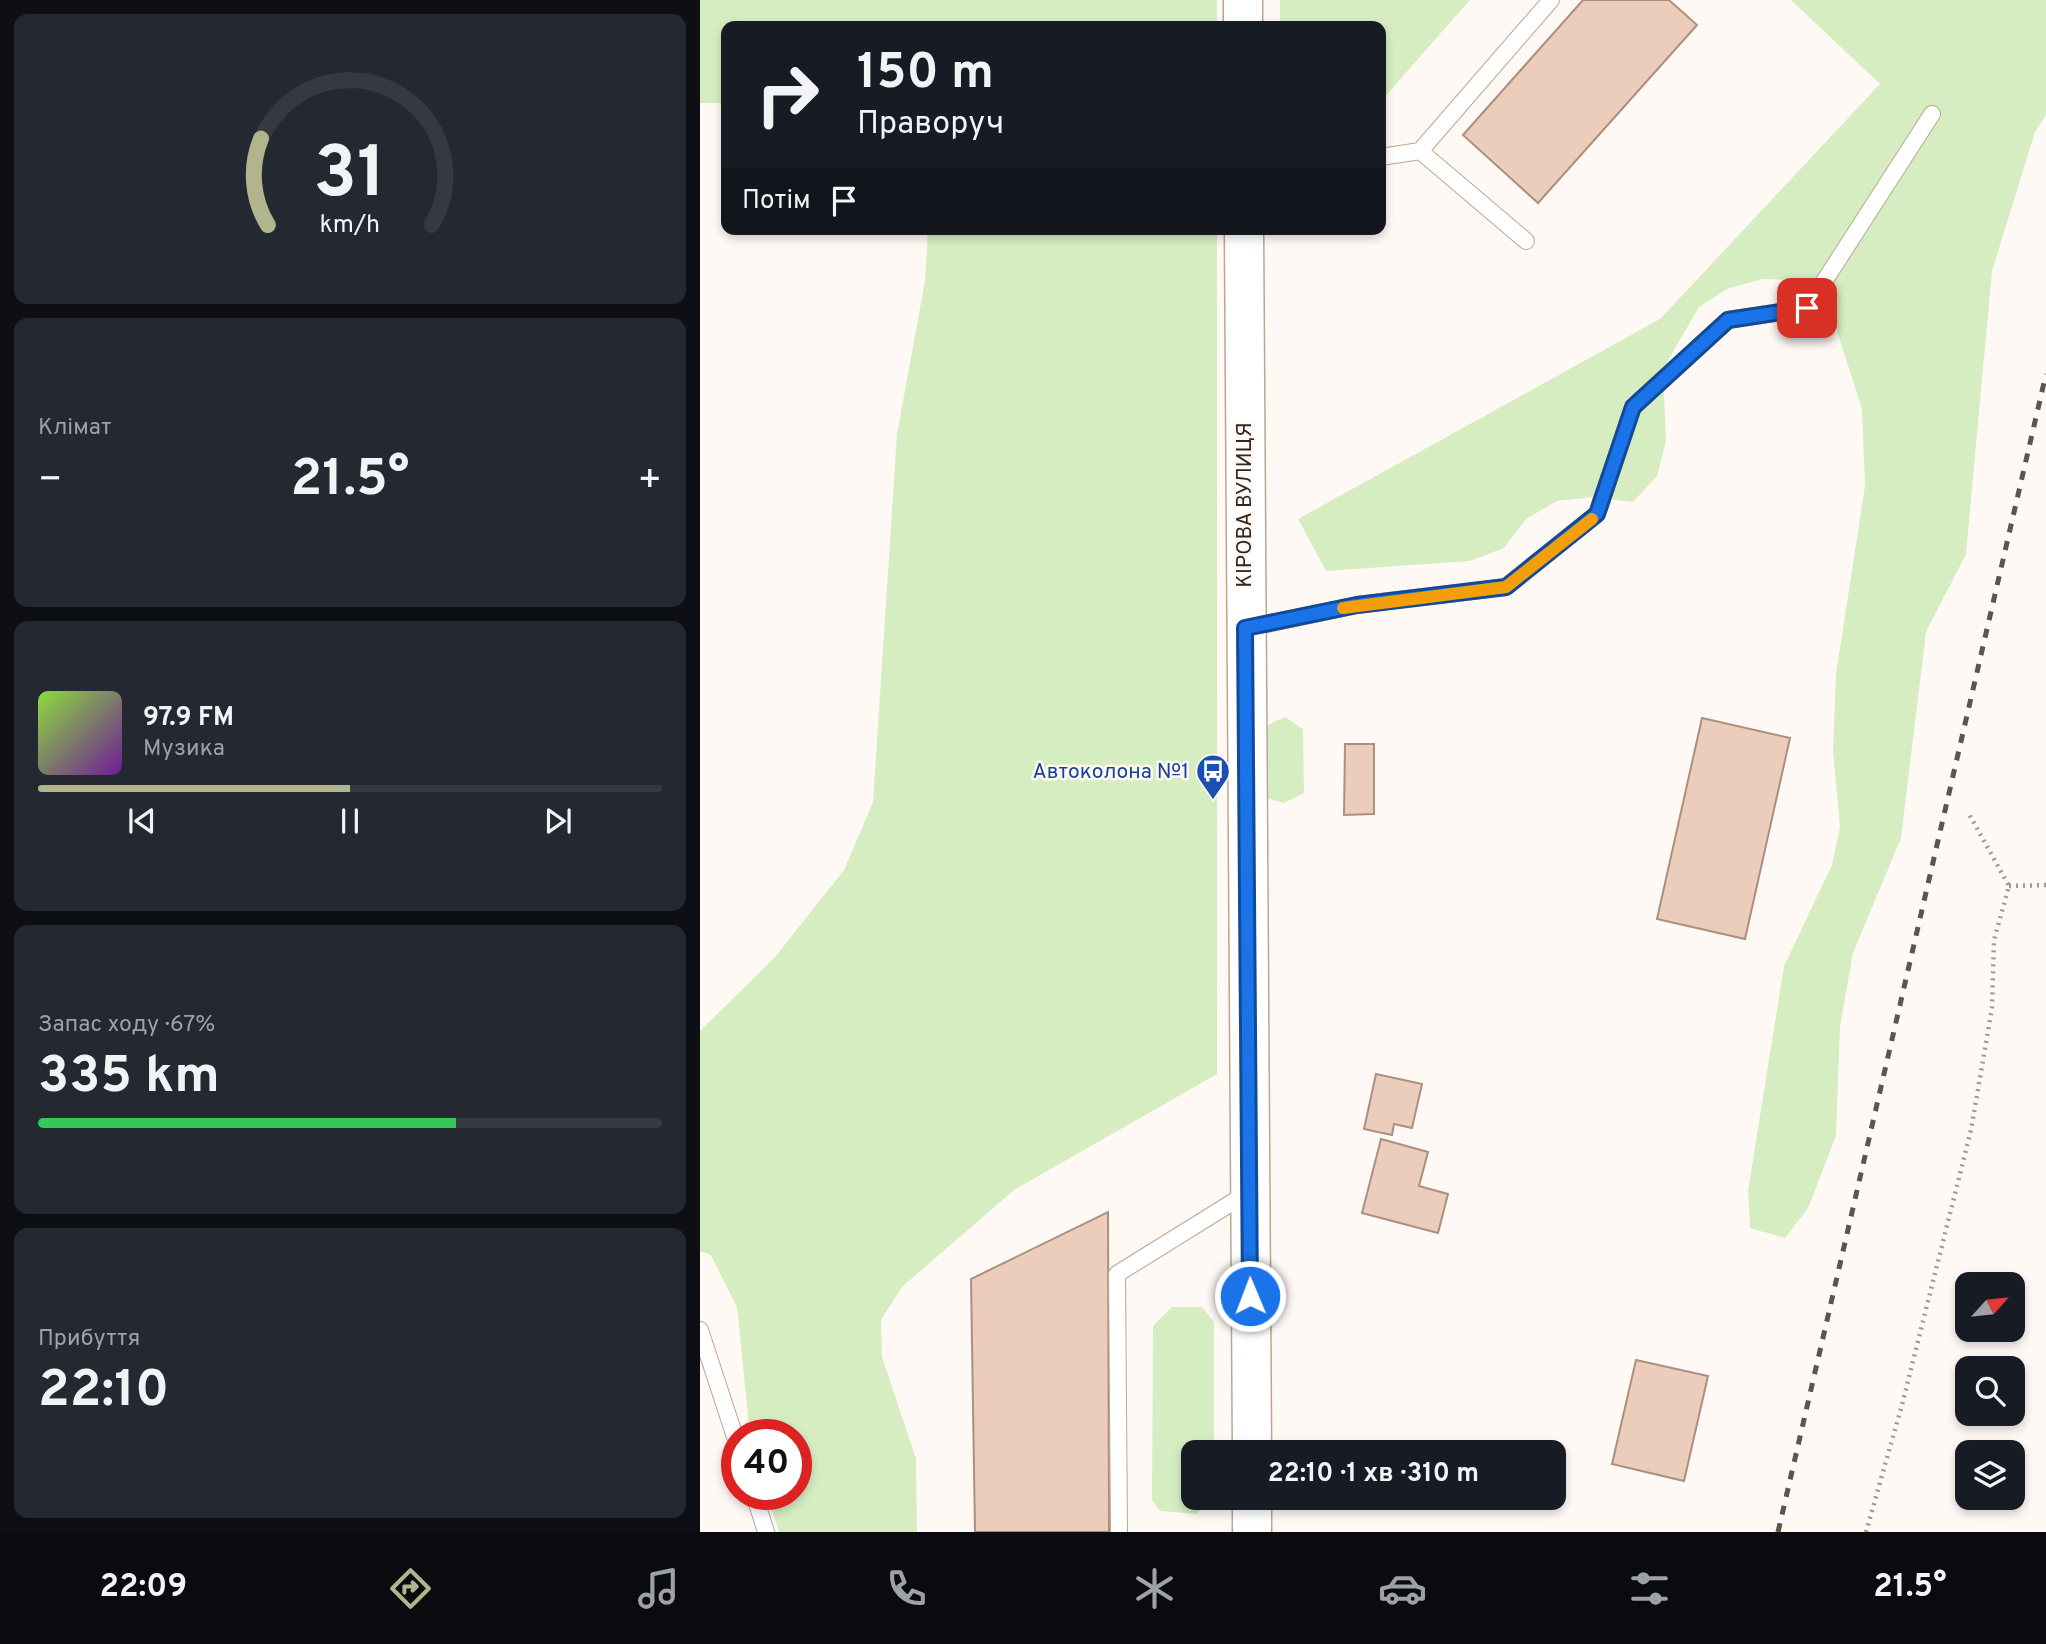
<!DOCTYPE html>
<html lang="uk">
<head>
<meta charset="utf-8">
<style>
	:root { --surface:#171b24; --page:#242831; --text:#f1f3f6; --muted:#9ea1a6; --line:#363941; --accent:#b0b58e }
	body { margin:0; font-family:Overpass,sans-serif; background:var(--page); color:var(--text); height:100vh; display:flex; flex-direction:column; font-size:26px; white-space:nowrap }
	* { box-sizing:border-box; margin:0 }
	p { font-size:23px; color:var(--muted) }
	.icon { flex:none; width:38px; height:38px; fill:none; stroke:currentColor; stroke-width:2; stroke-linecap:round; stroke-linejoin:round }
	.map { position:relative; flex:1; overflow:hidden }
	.drawer { display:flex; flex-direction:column; gap:14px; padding:14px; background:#0d0f14; width:700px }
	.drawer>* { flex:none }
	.top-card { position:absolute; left:21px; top:21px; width:665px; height:214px; border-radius:14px; box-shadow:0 4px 10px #0003; background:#171b24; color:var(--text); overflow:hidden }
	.needle { width:46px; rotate:63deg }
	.controls { position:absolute; left:1255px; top:1272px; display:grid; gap:14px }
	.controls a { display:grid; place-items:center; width:70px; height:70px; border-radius:14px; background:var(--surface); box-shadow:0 4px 10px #0003; font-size:35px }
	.speed { position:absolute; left:21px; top:1419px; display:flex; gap:14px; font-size:35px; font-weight:700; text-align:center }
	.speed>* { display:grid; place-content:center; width:91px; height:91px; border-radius:50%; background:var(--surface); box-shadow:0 4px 10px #0003; line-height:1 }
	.speed .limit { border:10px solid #d22; background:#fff; color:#111 }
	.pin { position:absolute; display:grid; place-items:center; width:60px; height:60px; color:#fff; margin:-30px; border-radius:14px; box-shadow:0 4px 10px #0006 }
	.me { position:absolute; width:77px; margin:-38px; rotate:359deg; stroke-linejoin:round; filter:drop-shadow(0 0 5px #0008) }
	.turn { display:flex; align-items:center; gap:24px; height:147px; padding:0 21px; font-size:32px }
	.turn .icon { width:91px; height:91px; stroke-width:2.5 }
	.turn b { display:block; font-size:49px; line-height:60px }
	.then { display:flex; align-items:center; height:66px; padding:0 21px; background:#0003; gap:14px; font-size:26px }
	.big { font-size:52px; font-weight:700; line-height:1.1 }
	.drawer .tile { flex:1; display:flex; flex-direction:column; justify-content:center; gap:10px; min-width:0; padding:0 24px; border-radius:14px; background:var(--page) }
	.drawer .dial { align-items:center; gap:0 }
	.dial svg { height:182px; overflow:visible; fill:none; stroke:var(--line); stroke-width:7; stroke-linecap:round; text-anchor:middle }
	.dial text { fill:var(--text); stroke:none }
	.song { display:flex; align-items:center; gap:21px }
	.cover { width:84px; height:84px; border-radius:10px; background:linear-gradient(135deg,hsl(90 70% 55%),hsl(280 70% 35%)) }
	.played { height:7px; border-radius:4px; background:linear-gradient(90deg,var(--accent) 50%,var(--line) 50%) }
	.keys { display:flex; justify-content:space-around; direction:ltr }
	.heat { display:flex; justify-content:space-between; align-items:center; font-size:38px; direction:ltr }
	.charge { height:10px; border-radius:5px; background:linear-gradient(90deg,#34c759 67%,var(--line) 0) }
	.trip { position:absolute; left:481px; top:1440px; width:385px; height:70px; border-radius:14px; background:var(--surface); box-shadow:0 4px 10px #0003; font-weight:700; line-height:70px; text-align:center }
	.tab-bar { display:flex; height:112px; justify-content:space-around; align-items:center; background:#090b0e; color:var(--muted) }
	.tab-bar .icon { width:49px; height:49px }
	.tab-bar .active { color:var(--accent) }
	.tab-bar b { font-size:32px; color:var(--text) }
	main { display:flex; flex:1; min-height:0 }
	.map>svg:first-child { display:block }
	.green { fill:#d6edc2 }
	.building { fill:#eccdbc; stroke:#ac8f7e; stroke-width:2 }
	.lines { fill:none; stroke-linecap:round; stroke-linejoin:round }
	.service-casing { stroke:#bea58f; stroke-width:18 }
	.tertiary-casing { stroke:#bea58f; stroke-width:41 }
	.path { stroke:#a09892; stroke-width:4.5; stroke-dasharray:2 5; stroke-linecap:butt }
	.service { stroke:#fff; stroke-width:16 }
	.tertiary { stroke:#fff; stroke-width:38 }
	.rail { stroke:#5d544c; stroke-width:5; stroke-dasharray:9 9; stroke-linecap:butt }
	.route-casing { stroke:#114b97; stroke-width:18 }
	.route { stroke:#1a73e8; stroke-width:12 }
	.slow { stroke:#f59e0b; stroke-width:12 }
	.labels { text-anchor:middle; stroke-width:5; stroke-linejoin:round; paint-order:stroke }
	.street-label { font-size:21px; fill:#31271e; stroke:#fff9f5 }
	.transit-label { font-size:21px; fill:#164399; stroke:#fff9f5; text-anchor:end }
</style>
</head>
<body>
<main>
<section class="drawer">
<div class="tile dial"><svg viewBox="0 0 100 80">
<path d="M14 69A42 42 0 1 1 86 69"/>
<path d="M14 69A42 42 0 0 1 11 31" stroke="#b0b58e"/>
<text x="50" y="56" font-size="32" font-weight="700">31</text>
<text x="50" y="72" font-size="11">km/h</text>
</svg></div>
<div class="tile"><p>Клімат</p>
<div class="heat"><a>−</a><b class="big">21.5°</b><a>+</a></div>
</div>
<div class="tile">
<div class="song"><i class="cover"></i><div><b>97.9 FM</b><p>Музика</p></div></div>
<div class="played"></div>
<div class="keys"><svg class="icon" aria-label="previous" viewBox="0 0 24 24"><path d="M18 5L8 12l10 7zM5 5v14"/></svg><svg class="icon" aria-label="pause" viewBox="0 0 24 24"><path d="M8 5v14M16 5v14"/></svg><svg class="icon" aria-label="next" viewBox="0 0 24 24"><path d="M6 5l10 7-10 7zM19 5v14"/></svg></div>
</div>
<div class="tile"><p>Запас ходу · 67%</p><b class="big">335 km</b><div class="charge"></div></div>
<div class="tile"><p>Прибуття</p><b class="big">22:10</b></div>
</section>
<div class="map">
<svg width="1346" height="1532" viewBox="0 0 1346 1532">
	<rect width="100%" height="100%" fill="#fff9f5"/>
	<!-- green -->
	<path class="green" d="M0,0H517V26H26V103H0Z
		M580,0H770L681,101V26H580Z
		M1091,0H1346V115L1335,132L1292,271L1266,554L1226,632L1201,838L1153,953L1140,1026L1136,1136L1108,1208L1085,1238L1050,1228L1048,1191L1084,966L1132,865L1140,827L1133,751L1136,674L1165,486L1162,409L1128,303L1098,280L1062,279L1027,289L999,307L963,369L966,441L957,476L933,502L893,497L857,501L826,519L804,548L770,561L626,571L598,519L960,319L1180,84Z
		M228,229H517V1074L314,1190L202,1287L181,1320L182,1357L216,1459L217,1532H79L67,1495L96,1494V1435H50L37,1307L11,1255L0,1251V1031L75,957L144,870L173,802L197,434L225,281Z
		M585,717L603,729L604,793L584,803L562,797L563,727Z
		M472,1307H502L514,1322V1452H494V1498H510L497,1514L460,1511L452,1500L453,1326Z"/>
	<!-- building -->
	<path class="building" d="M883,0H969L997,25L838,203L763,135Z
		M1002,718L1090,738L1045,939L957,919Z
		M645,744H674V814L644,815Z
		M676,1074L722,1084L712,1128L694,1124L692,1135L664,1129Z
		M681,1139L728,1152L719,1186L748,1194L738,1233L662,1213Z
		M408,1212L409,1532H275L271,1279Z
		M936,1360L1008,1376L984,1481L912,1464Z"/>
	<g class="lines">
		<!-- service casing -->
		<g class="service-casing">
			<path id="service" d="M720,151L851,0
				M681,157L720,151L826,241
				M547,628L657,605L806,587L897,514L933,407L1028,320L1107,308L1232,114
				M0,1330L37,1443
				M54,1494L66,1532
				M419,1532L417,1274L549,1192"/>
		</g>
		<!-- tertiary casing -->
		<g class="tertiary-casing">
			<path id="tertiary" d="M543,0V26
				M544,229L552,1452
				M552,1498V1532"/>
		</g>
		<!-- path -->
		<path class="path" d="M1309,886L1346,885
			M1166,1532L1202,1405L1271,1130L1292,1008L1294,940L1309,886L1269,814"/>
		<!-- service -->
		<use href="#service" class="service"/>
		<!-- tertiary -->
		<use href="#tertiary" class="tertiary"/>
		<!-- rail -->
		<path class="rail" d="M1078,1532L1346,374"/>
	</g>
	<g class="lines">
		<!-- route casing -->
		<g class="route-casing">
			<path id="route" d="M550,1296L545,628L657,605L806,587L897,514L933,407L1028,320L1107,308"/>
		</g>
		<!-- route -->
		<use href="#route" class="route"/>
		<!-- slow -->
		<path class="slow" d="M643,608L806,587L892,519"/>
	</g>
	<!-- icons -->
	<defs>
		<g id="bus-pin" transform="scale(1.75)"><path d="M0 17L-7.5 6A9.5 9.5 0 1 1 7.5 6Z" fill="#1a4fb4" stroke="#fff9f5"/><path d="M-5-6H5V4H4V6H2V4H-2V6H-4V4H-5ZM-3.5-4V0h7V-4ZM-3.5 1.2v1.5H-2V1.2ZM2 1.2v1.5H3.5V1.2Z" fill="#fff"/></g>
	</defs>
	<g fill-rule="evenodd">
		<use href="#bus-pin" x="513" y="771"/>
	</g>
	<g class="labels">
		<!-- street labels -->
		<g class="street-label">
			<text transform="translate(544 505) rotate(-90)" y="7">КІРОВА ВУЛИЦЯ</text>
		</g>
		<!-- transit labels -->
		<g class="transit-label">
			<text x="489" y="778">Автоколона №1</text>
		</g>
	</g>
</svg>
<div class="controls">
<a><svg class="needle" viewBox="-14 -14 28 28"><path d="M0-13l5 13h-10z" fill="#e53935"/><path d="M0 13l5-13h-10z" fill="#9ea1a6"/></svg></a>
<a><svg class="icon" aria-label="search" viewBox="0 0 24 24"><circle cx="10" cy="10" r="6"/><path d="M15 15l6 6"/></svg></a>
<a><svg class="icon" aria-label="layers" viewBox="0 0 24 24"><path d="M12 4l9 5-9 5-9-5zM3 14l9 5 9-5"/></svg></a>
</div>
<div class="speed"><div class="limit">40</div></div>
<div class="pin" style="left:1107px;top:308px;background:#d93025"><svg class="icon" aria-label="arrive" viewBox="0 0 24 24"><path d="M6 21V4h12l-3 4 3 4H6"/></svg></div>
<svg class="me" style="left:550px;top:1296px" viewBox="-20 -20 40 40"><circle r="17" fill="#1a73e8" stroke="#fff" stroke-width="3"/><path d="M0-11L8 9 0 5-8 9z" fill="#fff"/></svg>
<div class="trip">22:10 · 1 хв · 310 m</div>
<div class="top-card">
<div class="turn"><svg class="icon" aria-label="right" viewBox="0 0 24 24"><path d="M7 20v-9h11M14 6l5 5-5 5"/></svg><div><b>150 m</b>Праворуч</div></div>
<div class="then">Потім<svg class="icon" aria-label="arrive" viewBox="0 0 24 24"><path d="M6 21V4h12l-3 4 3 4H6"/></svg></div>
</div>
</div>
</main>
<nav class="tab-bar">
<b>22:09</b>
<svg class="icon active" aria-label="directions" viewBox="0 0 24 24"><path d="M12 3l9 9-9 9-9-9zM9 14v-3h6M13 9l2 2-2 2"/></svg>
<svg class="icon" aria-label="music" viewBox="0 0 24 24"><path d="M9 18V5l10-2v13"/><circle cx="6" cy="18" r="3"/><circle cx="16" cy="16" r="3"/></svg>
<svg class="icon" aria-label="phone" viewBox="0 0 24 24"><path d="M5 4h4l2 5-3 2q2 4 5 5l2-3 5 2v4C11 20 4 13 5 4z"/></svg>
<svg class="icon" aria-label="climate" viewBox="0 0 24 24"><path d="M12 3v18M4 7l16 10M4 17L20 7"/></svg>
<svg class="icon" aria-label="car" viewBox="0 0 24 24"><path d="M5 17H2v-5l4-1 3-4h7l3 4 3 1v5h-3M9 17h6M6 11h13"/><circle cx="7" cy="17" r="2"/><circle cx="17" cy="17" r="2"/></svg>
<svg class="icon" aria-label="filters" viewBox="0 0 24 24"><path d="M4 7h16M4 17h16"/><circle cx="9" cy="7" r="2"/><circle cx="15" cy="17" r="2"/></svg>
<b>21.5°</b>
</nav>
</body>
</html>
